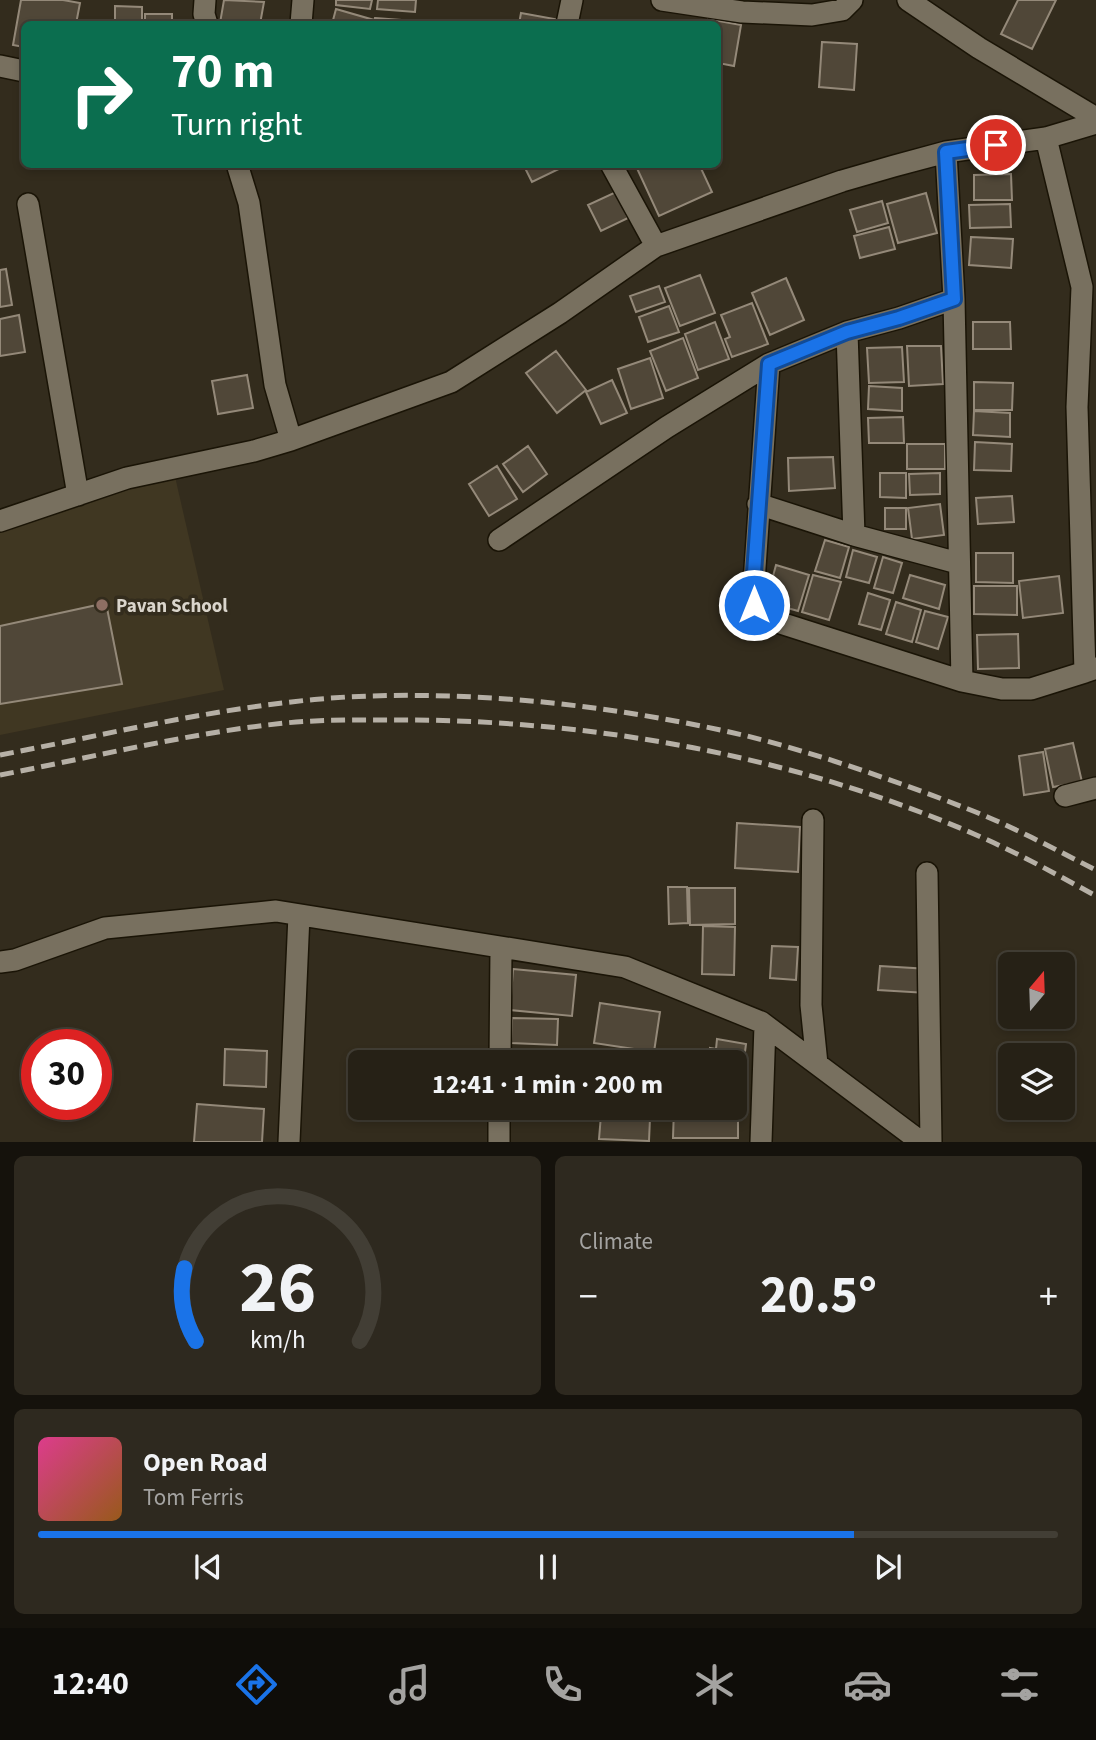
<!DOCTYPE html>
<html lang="en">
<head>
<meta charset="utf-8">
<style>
	:root { --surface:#262116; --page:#2e291f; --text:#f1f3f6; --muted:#a4a3a1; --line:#423e35; --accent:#1a73e8 }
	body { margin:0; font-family:"Source Sans 3",sans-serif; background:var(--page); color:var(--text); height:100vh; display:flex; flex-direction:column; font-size:26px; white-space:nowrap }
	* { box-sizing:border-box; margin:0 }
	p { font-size:23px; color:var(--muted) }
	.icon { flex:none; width:38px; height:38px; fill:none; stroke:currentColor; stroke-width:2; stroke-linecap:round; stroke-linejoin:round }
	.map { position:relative; height:1142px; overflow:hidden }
	.side { display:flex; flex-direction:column; gap:14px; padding:14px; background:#15120c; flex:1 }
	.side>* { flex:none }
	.guide { position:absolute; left:21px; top:21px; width:700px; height:147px; border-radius:10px; box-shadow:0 4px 10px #0003,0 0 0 2px var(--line); background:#0b6e4f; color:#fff; overflow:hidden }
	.needle { width:46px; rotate:19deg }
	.buttons { position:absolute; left:998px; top:952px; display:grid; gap:14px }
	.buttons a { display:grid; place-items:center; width:77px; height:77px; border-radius:10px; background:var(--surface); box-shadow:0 4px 10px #0003,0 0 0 2px var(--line); font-size:35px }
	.speed { position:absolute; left:21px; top:1029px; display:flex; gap:14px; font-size:35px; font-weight:700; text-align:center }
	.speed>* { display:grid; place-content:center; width:91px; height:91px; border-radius:50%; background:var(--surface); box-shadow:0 4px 10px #0003,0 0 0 2px var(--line); line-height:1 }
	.speed .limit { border:10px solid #d22; background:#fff; color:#111 }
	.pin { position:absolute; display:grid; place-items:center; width:60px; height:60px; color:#fff; margin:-30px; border:4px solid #fff; border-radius:50%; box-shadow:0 2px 7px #0007 }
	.me { position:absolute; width:77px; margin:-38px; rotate:0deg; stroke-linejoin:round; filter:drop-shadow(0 0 5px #0008) }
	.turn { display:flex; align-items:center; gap:24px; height:147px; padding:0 35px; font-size:32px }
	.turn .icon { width:91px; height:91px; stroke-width:2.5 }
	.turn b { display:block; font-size:49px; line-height:60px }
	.big { font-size:52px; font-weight:700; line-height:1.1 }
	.side .widget { flex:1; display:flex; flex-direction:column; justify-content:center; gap:10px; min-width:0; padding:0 24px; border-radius:10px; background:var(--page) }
	.side .dial { align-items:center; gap:0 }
	.dial svg { height:182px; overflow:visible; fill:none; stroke:var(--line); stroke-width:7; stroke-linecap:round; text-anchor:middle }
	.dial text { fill:var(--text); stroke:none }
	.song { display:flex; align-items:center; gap:21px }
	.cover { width:84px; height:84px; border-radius:10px; background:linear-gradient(135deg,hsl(330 70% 55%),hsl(30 70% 35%)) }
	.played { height:7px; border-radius:4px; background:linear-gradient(90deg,var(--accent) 80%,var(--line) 80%) }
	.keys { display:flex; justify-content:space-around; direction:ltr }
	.heat { display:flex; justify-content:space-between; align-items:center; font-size:38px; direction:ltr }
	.side .tiles { flex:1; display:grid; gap:14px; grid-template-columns:1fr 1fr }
	.widget:last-child { grid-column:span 2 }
	.trip { position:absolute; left:348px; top:1050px; width:399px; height:70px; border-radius:10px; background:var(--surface); box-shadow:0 4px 10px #0003,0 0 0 2px var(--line); font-weight:700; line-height:70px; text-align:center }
	.dock { display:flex; height:112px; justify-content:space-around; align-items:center; background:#0f0d09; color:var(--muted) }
	.dock .icon { width:49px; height:49px }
	.dock .active { color:var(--accent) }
	.dock b { font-size:32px; color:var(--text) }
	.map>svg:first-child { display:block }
	.built { fill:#403722 }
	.building { fill:#504738; stroke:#948979; stroke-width:2 }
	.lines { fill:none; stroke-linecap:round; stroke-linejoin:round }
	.minor-casing { stroke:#1a1406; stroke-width:24 }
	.minor { stroke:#78705f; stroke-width:21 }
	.rail { stroke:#b6b0a6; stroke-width:5; stroke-dasharray:14 7; stroke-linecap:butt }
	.route-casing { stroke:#114b97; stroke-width:18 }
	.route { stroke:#1a73e8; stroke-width:12 }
	.education-dot { fill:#8d6e63; stroke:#332c1d; stroke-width:2.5 }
	.labels { text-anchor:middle; stroke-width:7; stroke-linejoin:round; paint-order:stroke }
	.poi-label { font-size:19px; font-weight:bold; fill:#dad5cc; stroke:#332c1d; text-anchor:start }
</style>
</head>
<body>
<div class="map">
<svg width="1096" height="1142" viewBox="0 0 1096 1142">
	<rect width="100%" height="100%" fill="#332c1d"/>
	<!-- built -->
	<path class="built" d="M173,468L224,690L0,735V521Z"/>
	<!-- building -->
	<path class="building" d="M21,0H63L80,3L76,24H24V47L13,45Z
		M224,0L264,2L260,24L220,23Z
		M336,0H372L370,9L336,5Z
		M378,0H416L415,12L377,9Z
		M1018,0H1056L1032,49L1001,34Z
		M115,6L142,7V24H115Z
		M336,9L374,20L372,24H332Z
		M521,13L571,22V24H519Z
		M145,14H172V24H145Z
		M375,18L414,21L413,24H374Z
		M708,19L741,25L734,66L718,63V24H707Z
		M822,42L857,44L854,90L819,87Z
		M523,164H569L532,182Z
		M635,164H699L712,192L659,216Z
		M1011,174L1012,200H974V175Z
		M616,192L628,218L601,231L588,205Z
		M926,193L937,233L898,243L887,204Z
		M882,201L888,223L857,232L850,210Z
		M1010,204L1011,227L970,228L969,205Z
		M889,227L895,249L860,258L854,236Z
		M971,237L1013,239L1011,268L969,265Z
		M6,269L12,305L0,307V270Z
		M700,275L715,313L680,326L665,288Z
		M786,278L804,320L770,335L752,293Z
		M659,286L665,302L636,312L630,296Z
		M752,303L768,344L732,357L725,339L730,337L721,315Z
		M669,306L679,332L648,342L639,317Z
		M19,315L25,352L0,356V319Z
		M715,322L729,359L698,370L685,334Z
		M973,322H1010L1011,349H973Z
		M683,338L698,378L666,391L650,351Z
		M907,346H941L943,384L909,386Z
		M902,347L904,382L869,383L867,348Z
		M556,351L586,390L557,413L526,373Z
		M650,358L663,398L631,409L618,369Z
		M247,375L253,408L218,414L212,381Z
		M612,380L627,413L601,424L586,392Z
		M974,382L1013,383L1012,410H974Z
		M869,386L902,388V411L868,409Z
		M974,411L1010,413V437L973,435Z
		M903,417L904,443H869L868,418Z
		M975,442L1012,444L1011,471L974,470Z
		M907,444H945V469H907Z
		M528,446L547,474L523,492L503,464Z
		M833,457L835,488L789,491L788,458Z
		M497,466L517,499L489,516L469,484Z
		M880,473H906V498L880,497Z
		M940,473V494L910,495L909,474Z
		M1012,496L1014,522L978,524L976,498Z
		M940,504L944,535L912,539L908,508Z
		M885,508H906V529H885Z
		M825,540L849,547L840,578L815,571Z
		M853,550L877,557L869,583L846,577Z
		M976,553H1013V583L976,582Z
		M883,557L902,563L893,593L874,588Z
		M776,565L809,575L798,611L766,602Z
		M813,575L841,582L829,620L802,612Z
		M910,575L945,585L939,609L903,598Z
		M1059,576L1063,613L1023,618L1019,581Z
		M974,586H1017V615L974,614Z
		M868,593L890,600L881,630L859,624Z
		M896,602L921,610L912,642L886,634Z
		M106,603L122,684L0,704V626Z
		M925,611L948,617L938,649L916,642Z
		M1018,634L1019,668L978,669L977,635Z
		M1073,743L1082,782L1053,787L1045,749Z
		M1043,752L1049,791L1024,795L1019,756Z
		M737,823L800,827L798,872L735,868Z
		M668,887H687L688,923L669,924Z
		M689,888H735V924L690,925Z
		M703,926L735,927L734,975L702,974Z
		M772,946L798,947L796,980L770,978Z
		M880,966L929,969L927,993L878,990Z
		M513,969L576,975L572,1016L510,1010Z
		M600,1003L660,1012L654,1052L594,1043Z
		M512,1018L558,1019L557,1045L511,1043Z
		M717,1039L746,1044L739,1099L735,1098V1062H708L710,1048L716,1049Z
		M225,1049L267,1051L266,1087L224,1085Z
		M579,1049L580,1062H523V1051Z
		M669,1052L700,1053V1062H669Z
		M604,1053L655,1058V1062H603Z
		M197,1104L264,1109L262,1142H194Z
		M735,1104H738V1138H673L674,1108H735Z
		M601,1108H651V1113Z
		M601,1115L650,1118L649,1141L599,1139Z"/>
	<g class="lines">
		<!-- minor casing -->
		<g class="minor-casing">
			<path id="minor" d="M205,0L204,14L207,24
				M662,0L742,12L812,15L842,10L852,0
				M908,0L979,48L1096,118
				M301,24L303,0
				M567,24L572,0
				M0,66L24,71
				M1046,138L1082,287L1077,407L1085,672L1096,668
				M946,152L954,299L962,681
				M237,164L249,203L275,385L291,440
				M611,164L656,246
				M28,204L78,495
				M847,332L854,535
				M769,364L847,332L899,318L954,299
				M758,504L854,535L958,563
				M0,521L127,478L254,451L291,440L451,382L560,313L656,246L842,181L894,166L946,152L1046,138L1096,123
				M499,540L667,427L769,364L753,597C755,607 759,613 768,619L962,681L1002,689H1031L1085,672
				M1065,796L1096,788
				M813,820L811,1005L817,1064
				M927,873L931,1142
				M0,962L15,960L105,928L276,911L625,967L761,1022L921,1142
				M500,1062L501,949
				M289,1142L299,915
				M499,1142V1108
				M761,1142L765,1025"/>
		</g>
		<!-- minor -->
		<use href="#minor" class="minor"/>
		<!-- rail -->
		<path class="rail" d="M0,755C115,733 230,704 347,697C480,690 618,706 747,736C819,754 899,782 968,809C1012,826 1054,849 1096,870
			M0,775C94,757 189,733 285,723C328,719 372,720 416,720C606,722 799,758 974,834C1016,852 1056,874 1096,896"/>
	</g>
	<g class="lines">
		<!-- route casing -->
		<g class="route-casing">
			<path id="route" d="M754,605V573L769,364L847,332L899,318L954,299L946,152L996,145"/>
		</g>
		<!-- route -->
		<use href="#route" class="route"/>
	</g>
	<!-- markers -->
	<circle class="education-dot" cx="102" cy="605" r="7"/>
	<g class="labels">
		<!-- poi labels -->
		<g class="poi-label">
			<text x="116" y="612">Pavan School</text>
		</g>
	</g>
</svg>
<div class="buttons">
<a><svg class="needle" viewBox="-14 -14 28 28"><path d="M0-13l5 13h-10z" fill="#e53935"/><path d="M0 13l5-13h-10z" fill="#a4a3a1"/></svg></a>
<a><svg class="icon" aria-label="layers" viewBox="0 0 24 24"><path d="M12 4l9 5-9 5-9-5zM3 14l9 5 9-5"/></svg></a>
</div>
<div class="speed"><div class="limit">30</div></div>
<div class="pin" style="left:996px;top:145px;background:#d93025"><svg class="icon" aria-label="arrive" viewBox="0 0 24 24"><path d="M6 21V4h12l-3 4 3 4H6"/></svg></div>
<svg class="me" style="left:754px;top:605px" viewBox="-20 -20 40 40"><circle r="17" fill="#1a73e8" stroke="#fff" stroke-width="3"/><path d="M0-11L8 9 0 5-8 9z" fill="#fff"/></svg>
<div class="trip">12:41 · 1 min · 200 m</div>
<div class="guide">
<div class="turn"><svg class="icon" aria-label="right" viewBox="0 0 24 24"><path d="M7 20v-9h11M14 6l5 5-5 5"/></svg><div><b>70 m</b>Turn right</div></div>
</div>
</div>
<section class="side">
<div class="tiles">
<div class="widget dial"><svg viewBox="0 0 100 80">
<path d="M14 69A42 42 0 1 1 86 69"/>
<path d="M14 69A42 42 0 0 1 9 37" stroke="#1a73e8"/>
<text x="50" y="56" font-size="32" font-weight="700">26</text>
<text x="50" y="72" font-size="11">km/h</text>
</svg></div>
<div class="widget"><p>Climate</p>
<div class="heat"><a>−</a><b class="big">20.5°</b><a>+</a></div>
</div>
<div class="widget">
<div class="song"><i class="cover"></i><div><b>Open Road</b><p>Tom Ferris</p></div></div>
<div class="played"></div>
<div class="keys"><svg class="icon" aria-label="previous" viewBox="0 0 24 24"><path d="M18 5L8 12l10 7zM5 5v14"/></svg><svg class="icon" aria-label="pause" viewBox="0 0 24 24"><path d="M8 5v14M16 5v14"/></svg><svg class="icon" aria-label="next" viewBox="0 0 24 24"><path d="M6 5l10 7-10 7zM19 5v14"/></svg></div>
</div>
</div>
</section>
<nav class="dock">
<b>12:40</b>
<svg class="icon active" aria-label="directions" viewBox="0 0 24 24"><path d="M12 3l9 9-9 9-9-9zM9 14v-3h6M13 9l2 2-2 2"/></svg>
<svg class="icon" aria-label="music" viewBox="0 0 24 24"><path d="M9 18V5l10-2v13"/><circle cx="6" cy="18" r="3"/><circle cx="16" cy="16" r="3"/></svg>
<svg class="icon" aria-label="phone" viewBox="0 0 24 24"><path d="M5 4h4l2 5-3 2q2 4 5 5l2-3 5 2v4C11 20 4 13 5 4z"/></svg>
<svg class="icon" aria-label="climate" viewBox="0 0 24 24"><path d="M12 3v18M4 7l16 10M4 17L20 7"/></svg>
<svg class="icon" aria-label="car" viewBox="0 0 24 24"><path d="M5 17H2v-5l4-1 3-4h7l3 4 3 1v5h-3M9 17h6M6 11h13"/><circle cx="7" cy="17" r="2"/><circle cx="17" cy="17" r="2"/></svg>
<svg class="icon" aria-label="filters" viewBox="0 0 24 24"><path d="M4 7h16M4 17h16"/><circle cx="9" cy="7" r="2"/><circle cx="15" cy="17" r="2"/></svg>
</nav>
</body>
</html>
